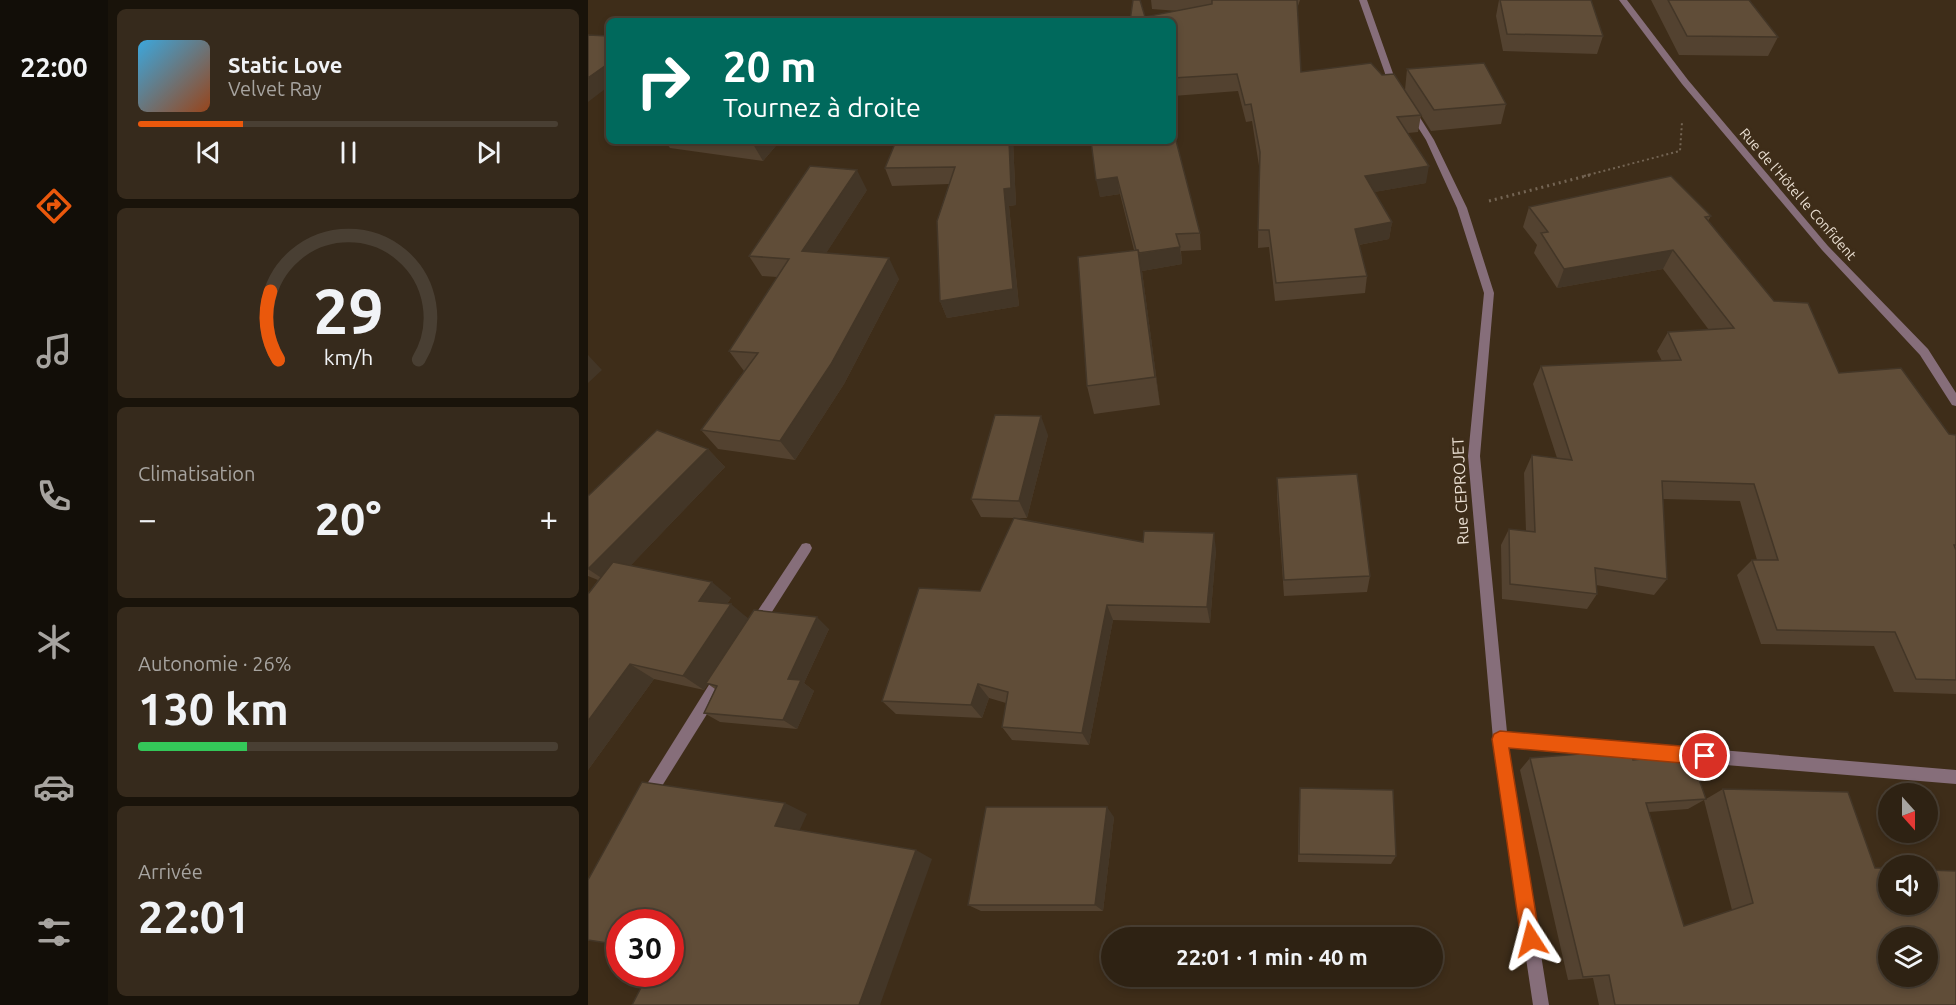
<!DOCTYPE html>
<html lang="fr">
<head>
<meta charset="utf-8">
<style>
	:root { --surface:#2e2213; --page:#362a1c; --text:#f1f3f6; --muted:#a7a4a0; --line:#493f33; --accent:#ea580c }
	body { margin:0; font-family:Ubuntu,sans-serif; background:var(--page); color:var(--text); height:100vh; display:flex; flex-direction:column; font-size:22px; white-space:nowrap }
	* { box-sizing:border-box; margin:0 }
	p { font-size:20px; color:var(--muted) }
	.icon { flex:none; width:33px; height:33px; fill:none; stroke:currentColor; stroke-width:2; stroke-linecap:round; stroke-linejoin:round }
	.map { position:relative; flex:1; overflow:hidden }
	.details { display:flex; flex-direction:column; gap:9px; padding:9px; background:#19130a; width:480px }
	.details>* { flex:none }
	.hud { position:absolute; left:18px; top:18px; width:570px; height:126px; border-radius:9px; box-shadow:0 3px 9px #0003,0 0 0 2px var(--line); background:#00695c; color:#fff; overflow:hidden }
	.needle { width:39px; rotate:159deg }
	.fabs { position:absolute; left:1290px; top:783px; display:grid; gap:12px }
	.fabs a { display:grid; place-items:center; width:60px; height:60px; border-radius:50%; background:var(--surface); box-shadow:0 3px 9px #0003,0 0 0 2px var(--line); font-size:30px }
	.speed { position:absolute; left:18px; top:909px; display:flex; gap:12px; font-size:30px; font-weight:700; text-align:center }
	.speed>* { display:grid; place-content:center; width:78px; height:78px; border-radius:50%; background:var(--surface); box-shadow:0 3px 9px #0003,0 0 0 2px var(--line); line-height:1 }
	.speed .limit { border:9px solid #d22; background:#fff; color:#111 }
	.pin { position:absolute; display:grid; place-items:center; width:51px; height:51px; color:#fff; margin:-26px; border:3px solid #fff; border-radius:50%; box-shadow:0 2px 6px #0007 }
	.me { position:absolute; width:66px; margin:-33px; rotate:351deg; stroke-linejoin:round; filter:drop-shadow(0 0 4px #0008) }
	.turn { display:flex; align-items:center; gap:21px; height:126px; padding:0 18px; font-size:27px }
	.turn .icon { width:78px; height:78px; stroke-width:2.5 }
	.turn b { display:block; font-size:42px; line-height:51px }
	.big { font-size:45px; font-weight:600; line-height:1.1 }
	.details .widget { flex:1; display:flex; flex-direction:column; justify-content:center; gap:9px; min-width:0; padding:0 21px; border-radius:9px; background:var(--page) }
	.details .dial { align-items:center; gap:0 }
	.dial svg { height:156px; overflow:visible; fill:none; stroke:var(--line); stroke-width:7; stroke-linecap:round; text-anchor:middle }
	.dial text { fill:var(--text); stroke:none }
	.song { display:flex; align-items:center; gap:18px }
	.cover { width:72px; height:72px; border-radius:9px; background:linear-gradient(135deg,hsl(200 70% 55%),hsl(20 70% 35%)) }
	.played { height:6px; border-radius:3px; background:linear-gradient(90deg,var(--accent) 25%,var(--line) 25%) }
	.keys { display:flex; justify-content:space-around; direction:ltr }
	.heat { display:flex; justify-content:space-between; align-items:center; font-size:33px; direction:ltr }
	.charge { height:9px; border-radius:4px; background:linear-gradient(90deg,#34c759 26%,var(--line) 0) }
	.trip { position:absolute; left:513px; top:927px; width:342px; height:60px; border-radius:30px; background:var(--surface); box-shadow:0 3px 9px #0003,0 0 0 2px var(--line); font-weight:600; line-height:60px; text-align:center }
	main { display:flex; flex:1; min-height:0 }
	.dock { display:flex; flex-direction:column; width:108px; justify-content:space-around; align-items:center; background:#120e08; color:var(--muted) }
	.dock .icon { width:42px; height:42px }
	.dock .active { color:var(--accent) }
	.dock b { font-size:27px; color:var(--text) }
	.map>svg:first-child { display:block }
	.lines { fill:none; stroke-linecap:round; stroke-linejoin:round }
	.path-far1 { stroke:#746554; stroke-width:2; stroke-dasharray:2 3; stroke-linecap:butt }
	.path { stroke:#746554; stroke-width:3; stroke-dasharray:2 4; stroke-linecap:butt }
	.street { fill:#866e7a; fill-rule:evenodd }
	.wall { fill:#534230; fill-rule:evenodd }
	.shaded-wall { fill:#433627 }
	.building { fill:#604d38; stroke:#433627; stroke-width:1.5; fill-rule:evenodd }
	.route { fill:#ea580c; stroke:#983908; stroke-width:1.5 }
	.labels { text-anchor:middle; stroke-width:6; stroke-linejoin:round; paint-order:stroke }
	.far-street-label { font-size:14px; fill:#eadfd2; stroke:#3e2d19 }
	.street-label { font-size:16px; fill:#eadfd2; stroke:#3e2d19 }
</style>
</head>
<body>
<main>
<nav class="dock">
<b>22:00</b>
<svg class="icon active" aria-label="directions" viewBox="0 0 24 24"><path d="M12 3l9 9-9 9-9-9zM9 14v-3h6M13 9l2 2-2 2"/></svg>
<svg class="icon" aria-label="music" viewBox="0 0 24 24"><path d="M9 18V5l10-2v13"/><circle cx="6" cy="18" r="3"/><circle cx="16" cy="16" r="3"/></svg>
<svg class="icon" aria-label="phone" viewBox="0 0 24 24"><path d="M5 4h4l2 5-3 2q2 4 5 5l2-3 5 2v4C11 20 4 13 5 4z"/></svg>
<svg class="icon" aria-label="climate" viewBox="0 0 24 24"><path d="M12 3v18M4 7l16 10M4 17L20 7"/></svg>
<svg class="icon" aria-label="car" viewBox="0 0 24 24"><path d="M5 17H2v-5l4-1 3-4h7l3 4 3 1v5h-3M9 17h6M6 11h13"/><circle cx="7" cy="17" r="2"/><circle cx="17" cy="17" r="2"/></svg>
<svg class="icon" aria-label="filters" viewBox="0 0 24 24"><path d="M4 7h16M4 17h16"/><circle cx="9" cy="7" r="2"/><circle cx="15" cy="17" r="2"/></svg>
</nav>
<section class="details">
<div class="widget">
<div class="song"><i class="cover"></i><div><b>Static Love</b><p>Velvet Ray</p></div></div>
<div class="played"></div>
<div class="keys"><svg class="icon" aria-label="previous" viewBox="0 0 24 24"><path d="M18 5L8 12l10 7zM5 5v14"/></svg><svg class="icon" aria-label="pause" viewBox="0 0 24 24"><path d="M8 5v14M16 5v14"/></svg><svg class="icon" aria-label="next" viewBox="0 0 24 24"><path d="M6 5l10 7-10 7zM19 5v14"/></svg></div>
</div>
<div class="widget dial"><svg viewBox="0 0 100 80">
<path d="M14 69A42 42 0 1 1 86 69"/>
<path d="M14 69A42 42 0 0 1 10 34" stroke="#ea580c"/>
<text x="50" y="56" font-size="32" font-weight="700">29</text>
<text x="50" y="72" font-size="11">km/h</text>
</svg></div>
<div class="widget"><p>Climatisation</p>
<div class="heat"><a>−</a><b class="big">20°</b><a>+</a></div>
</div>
<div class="widget"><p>Autonomie · 26%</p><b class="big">130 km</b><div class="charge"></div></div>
<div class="widget"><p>Arrivée</p><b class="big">22:01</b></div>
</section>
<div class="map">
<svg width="1368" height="1005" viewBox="0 0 1368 1005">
	<rect width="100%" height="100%" fill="#3e2d19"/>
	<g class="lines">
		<!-- path-far1 -->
		<path class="path-far1" d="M996,176L1092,151L1094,122"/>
		<!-- path -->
		<path class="path" d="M901,201L1002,175"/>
		<!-- street -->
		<path class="street" d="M771,0H779L807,79L812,88L811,90H805L799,79Z
			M1031,0H1039L1100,80L1240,246L1340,349L1368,393V406L1364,405L1332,355L1234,250L1094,84Z
			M820,108H826L846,140L879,208L906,293L892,456L919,732L1368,770V784L920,747L961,1005H945L905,739L880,456L896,293L869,208L838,140L819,110Z
			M218,543L222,544L224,548L222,552L173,629L168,631L163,629L161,625L163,621L214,544Z
			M134,670L139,672L141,677L139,682L64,802L59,804L54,802L52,797L54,792L129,672Z"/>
	</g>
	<!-- wall -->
	<path class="wall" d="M563,0H712L709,9L713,72L794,75L817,90L819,69L918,104L913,124L843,131L833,115L830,132L820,133L838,183L786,192L804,222L801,239L771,245L779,276L777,293L687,301L681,247L670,248L671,166L664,121L658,122L650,91L585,96V21L557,17L590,11L564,9Z
		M911,0H1003L1015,36L1009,54L915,51L908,16Z
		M1063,0H1161L1190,37L1180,56L1091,55Z
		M77,141H192L175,161L82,148Z
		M308,141H425L428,205L421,206L431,306L359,318L352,301L361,184L304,186L297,168Z
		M503,141L612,233L613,250L593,251L594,264L554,271L572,405L506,414L499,386L546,250L532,194L512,197Z
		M279,190L238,253L311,279L256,384L207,460L130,449L113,430L156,371L141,351L189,277L174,276L161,256Z
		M941,207L1123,216L1120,221L1186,301L1251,373L1361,434L1368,435V694L1306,692L1286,646L1173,644L1149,575L1164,560H1169L1152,501L1075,499L1079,579L1066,595L1008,585L1009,594L999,609L914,599L913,545L921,529L938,531L936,473L944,455L969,458L945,384L953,366L1074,361L1069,351L1080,332L1121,330L1075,269L969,288L946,253L949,245L935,227Z
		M460,435L439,518H428L555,542L628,550L622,623L525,620L501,745L424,740L414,727L418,703L401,698L394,718L308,714L294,701L392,591L426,518L393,517L383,499Z
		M120,449L137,467L43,565L143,598L139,604L161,619L241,629L216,683L226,691L209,729L132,722L116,713L127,689L120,684L116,690L66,679L0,770V594L10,580L0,576V496Z
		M689,478L782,576L779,592L696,596L689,496Z
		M942,758L1045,760L1118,799L1135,789L1287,868L1368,1005H1011L1005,978L980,980L932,770ZM1116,800L1144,910L1096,926L1061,812L1100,809Z
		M712,788L808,856L803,864L710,862L711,798Z
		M526,817L515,911H393L380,905Z"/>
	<!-- shaded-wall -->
	<path class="shaded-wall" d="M21,63V86L0,102V78Z
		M167,141H192L175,161L165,144Z
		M421,141H425L428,205L421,206L431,306L359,318L352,301L416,189Z
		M841,166L838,183L775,194L777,176Z
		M269,170L279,190L226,272L214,251Z
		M529,177L532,194L512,197L508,180Z
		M804,222L801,239L765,246L767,229Z
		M592,247L594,264L554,271L572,405L549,254Z
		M1085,250L1075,269L969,288L976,269Z
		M301,258L311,279L256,384L207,460L192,441Z
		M0,355L14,370L0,383Z
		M453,416L460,435L439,518L431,501Z
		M120,449L137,467L24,585L0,569Z
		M626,533L628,550L622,623L619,607Z
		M124,582L143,598L131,616L111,601Z
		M143,604L162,620L116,690L95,676Z
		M519,605L525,620L501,745L494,733Z
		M229,617L241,629L216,683L226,691L209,729L195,720L200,679Z
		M42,664L66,679L0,770V721Z
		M390,684L401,698L394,718L383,705Z
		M197,803L219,814L209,836L187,826Z
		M519,807L526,817L515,911L507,905Z
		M328,850L344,859L292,1005H271Z"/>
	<!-- building -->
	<path class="building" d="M545,0H552L557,17L624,4V0H709L713,72L783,63L794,75L806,74L833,115L809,117L841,166L777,176L804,222L767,229L779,276L688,283L681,230H670L672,152L663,104L657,105L649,74L585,78V21H542Z
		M912,0H1003L1015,36L919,34Z
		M1080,0H1161L1190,37L1099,36Z
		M0,35L21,36V63L0,78Z
		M896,63L918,104L846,110L819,69Z
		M585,129L612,233L588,234L592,247L551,253L550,250H548L529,177L508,180L503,141H585Z
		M146,141H167L165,144Z
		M308,141H421L423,188L416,189L425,289L352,301L349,221L367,167L297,168Z
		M222,166L269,170L214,251L301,258L243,364L192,441L113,430L170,353L141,351L201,259L161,256Z
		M1083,176L1123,216L1117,217L1186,301L1220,303L1251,373L1313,368L1361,434L1368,435V545H1366L1368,550V680L1328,679L1307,632L1189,630L1164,560H1190L1166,484L1074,481L1079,579L1007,568L1009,594L922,584L921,529L947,532L944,455L984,460L953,366L1093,360L1080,332L1146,328L1085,250L976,269L953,233L960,232L941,207Z
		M550,250L567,377L499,386L490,257Z
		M407,415L453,416L431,501L383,499Z
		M69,430L120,449L0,569V496Z
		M769,474L782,576L696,580L689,478Z
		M426,518L555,542L556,531L626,533L619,607L519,605L494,733L414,727L420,692L390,684L383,705L294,701L331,588L392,591Z
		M25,562L124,582L111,601L143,604L95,676L42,664L0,721V594Z
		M166,610L229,617L200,679L213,680L195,720L116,713L129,686L118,683Z
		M1042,750L1045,760L1102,754L1118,799L1058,803L1096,926L1165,903L1135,789L1260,792L1287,868H1300V904H1340V870L1368,871V1005H1027L1021,975L995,977L942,758ZM1300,938H1340V976H1300Z
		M54,782L197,803L187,826L328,850L271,1005H44L60,974H82V922H32V945L0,940V880Z
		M712,788L805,790L808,856L711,854Z
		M398,807H519L507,905H380Z"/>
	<!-- route -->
	<path class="route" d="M912,731L1117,748L1123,750L1125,756L1123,762L1117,765L921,748L952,939L949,945L943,948L936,945L933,939L904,739L906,734Z"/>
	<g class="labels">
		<!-- far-street labels -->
		<g class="far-street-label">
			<text transform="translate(1210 194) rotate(49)" y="5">Rue de l'Hôtel le Confident</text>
		</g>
		<!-- street labels -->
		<g class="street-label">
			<text transform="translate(872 491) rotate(-93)" y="6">Rue CEPROJET</text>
		</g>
	</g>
</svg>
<div class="fabs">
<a><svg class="needle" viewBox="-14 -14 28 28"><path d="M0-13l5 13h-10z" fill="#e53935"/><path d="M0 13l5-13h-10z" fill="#a7a4a0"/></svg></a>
<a><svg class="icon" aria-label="sound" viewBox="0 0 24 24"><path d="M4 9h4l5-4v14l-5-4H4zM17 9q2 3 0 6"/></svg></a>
<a><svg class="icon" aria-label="layers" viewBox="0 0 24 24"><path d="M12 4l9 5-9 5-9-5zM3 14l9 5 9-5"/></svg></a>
</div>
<div class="speed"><div class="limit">30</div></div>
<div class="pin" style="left:1117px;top:756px;background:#d93025"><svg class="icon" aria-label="arrive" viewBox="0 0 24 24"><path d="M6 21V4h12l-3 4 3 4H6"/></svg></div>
<svg class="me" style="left:943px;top:939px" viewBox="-20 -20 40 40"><path d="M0-17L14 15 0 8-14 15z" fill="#ea580c" stroke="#fff" stroke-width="4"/></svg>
<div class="trip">22:01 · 1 min · 40 m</div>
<div class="hud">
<div class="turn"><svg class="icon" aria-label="right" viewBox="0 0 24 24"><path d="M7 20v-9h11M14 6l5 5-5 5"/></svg><div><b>20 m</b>Tournez à droite</div></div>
</div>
</div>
</main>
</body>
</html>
